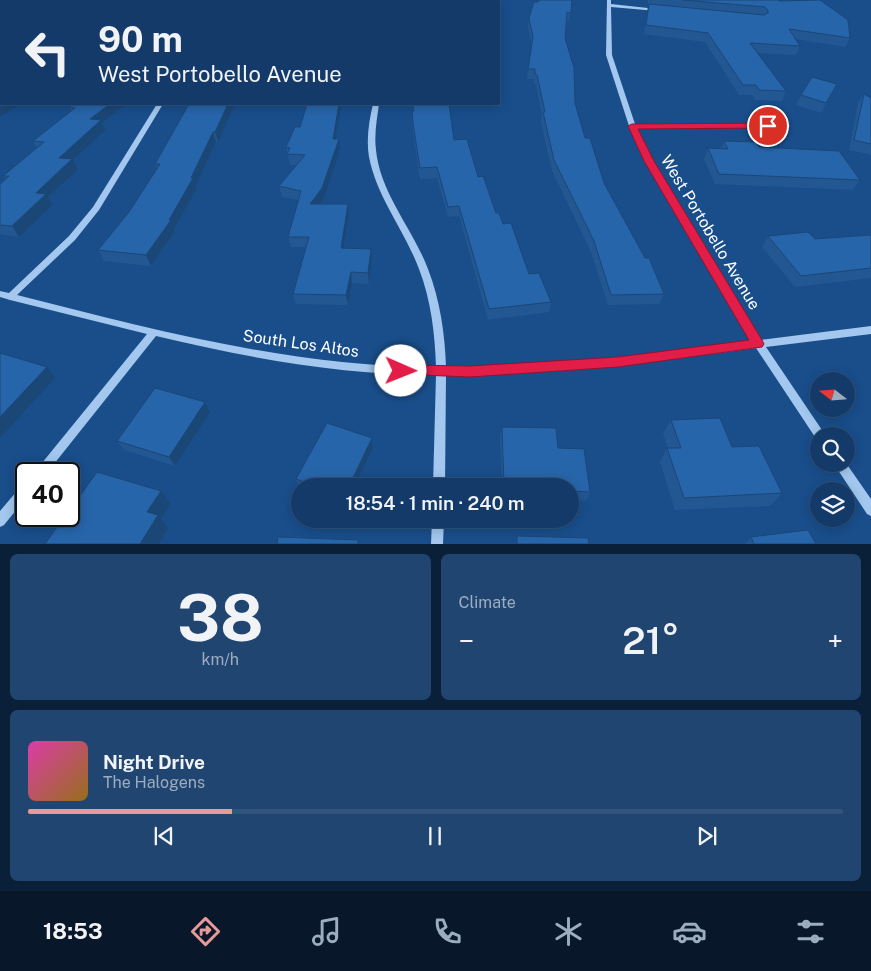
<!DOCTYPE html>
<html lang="en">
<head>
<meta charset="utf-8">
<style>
	:root { --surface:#133a68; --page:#204571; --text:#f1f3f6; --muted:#9dadc0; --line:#32547c; --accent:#e69b98 }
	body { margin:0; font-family:"Public Sans",sans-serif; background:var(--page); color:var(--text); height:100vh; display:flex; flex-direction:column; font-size:19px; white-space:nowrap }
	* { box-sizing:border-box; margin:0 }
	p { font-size:16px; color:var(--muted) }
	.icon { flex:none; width:28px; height:28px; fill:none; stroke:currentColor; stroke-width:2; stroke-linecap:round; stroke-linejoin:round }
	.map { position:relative; height:544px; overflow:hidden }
	.drawer { display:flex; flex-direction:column; gap:10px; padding:10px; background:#0a2039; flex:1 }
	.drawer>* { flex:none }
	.banner { position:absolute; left:0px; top:0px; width:500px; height:105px; box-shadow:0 2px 12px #0003,0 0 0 1px var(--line); background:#133a68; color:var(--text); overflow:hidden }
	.needle { width:32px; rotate:287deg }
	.fabs { position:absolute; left:810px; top:372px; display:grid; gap:10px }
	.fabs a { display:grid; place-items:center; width:45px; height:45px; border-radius:50%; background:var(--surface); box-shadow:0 2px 12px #0003,0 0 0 1px var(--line); font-size:25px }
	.speed { position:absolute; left:15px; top:462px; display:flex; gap:10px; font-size:25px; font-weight:700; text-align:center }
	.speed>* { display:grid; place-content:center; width:65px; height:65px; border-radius:50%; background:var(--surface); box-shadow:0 2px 12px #0003,0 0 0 1px var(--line); line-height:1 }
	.speed .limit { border:2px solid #111; border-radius:8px; background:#fff; color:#111 }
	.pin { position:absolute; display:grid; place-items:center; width:42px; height:42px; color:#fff; margin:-21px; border:2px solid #fff; border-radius:50%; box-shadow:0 1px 5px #0007 }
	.me { position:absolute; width:55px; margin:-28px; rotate:91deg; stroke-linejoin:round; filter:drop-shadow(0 0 4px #0008) }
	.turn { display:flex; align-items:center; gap:18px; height:105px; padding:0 15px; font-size:22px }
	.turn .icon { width:65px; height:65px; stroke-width:2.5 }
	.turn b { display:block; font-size:35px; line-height:42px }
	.big { font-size:38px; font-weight:600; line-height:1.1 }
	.drawer .card { flex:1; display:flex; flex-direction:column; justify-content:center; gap:8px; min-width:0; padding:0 18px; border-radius:8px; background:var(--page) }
	.drawer .dial { align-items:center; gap:0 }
	.dial b { font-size:65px; line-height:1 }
	.song { display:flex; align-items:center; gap:15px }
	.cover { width:60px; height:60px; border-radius:8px; background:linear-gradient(135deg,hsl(320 70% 55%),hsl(40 70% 35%)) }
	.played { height:5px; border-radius:2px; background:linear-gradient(90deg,var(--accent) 25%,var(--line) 25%) }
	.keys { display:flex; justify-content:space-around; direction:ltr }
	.heat { display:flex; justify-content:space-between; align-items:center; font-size:28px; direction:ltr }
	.drawer .tiles { flex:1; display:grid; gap:10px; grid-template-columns:1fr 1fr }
	.card:last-child { grid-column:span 2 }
	.trip { position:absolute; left:291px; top:478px; width:288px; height:50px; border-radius:25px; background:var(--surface); box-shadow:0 2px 12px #0003,0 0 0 1px var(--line); font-weight:600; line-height:50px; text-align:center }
	.tabs { display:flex; height:80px; justify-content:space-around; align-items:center; background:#08172a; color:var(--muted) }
	.tabs .icon { width:35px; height:35px }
	.tabs .selected { color:var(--accent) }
	.tabs b { font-size:22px; color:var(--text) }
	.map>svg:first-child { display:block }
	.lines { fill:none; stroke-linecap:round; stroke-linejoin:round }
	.minor { fill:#a3c7ee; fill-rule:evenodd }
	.wall { fill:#225792 }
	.shaded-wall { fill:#1b4777 }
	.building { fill:#2765aa; stroke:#1b4777 }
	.route { fill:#e11d48; stroke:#92132f }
	.labels { text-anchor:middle; stroke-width:5; stroke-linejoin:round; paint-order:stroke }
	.street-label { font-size:16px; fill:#fff; stroke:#194e8b }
</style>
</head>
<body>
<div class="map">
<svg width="871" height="544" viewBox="0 0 871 544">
	<rect width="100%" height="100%" fill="#194e8b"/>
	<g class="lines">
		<!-- minor -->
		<path class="minor" d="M607,0H611V4L657,9L659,10L657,11L611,7L612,55L635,124H787L790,126L787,128H636L653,161L761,340L871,326V334L766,347L826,436H819V440H817L756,348C654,362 550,376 446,375L445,486H433L436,375C341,375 248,358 156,336L46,474H33L147,334L10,300L0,297V291L9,293L69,236L93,207L157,104H163L99,210L75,240L17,295C154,330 294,367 436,367C435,334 431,300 419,269C405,231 377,198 369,157C366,140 369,121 373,104H379C377,119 374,134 376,150C380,193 413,229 428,269C440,300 445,334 446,367C548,367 650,354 752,341L645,161L629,126L606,55Z
			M846,463L871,499V516L867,514L834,464Z
			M26,483V498L4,525L0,527V511L22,485Z
			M432,519H444L443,544H431Z"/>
	</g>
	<!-- wall -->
	<path class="wall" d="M0,0H42L40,1H1V48H0Z
		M102,0H124L122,1H112Z
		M572,0L569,21H567L565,38L575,103L585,138L604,183L664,294L659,304L608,305L591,252L552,171L541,122L542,115L536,84H534V79H527L532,45L528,27L529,18L538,2Z
		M648,0H779V1L850,38L845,47L796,39L800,46L796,55L757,53L786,91L782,101L755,100L752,95H739L705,42L644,34L648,6Z
		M837,84L821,113L796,105L801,95Z
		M864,94L871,98V155L849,150L858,103Z
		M126,104L102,123L106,130L73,160L78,170L48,197L53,205L19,237L0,234V184L6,179L3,176L37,148L33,141L71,111L69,107Z
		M189,104H235L218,142H216L196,185L197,188L174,229L175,231L151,266L104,261L98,250L129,212L157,169L155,164Z
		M307,104H340L341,109L336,139L340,150L324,199L320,204L349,215L344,248L371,249L372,260L369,284L352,283L348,305L296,304L293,294L306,247H291L288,237L298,200L282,197L279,186L297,165H290L286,147L300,127Z
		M413,104H449L454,140L478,177L529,274L551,302L549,312L488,320L459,216L448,217L437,178L420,179L413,133L412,111H413Z
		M724,141L759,147L860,180L853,190L715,184L704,159L708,148L721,149Z
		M871,235V278L795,287L762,247L768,236L815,239Z
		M210,412L175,466L124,450L117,441Z
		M671,420L732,447L782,493L770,506L675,510L660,462L667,448H668L663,434Z
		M502,427L558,448L590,492L586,501L570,500V486H502L500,437Z
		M372,438L373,448L355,486H300V488H299L296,479Z
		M751,537L816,544H745Z"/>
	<!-- shaded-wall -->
	<path class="shaded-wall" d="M19,0H42L40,1H17Z
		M237,0H251L249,1H235Z
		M403,0H410L409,1H402Z
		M0,9H1V21H0Z
		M1,101V104H21L0,117V102Z
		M110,104H126L102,123L106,130L73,160L78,170L48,197L53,205L19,237L12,226L59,158L90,119Z
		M228,104H235L218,142L215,132Z
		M339,104H340L341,109L334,149L333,139Z
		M213,132L216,142L196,185L197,188L174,229L175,231L151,266L146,255L191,178Z
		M339,139L340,150L324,199L312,215L310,204Z
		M348,204L349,215L342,259L341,248Z
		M371,249L372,260L369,284L368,273Z
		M351,272L352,283L348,305L346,295Z
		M47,367L55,378L0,438V417Z
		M205,402L210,412L175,466L169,457Z
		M372,438L373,448L355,486H349Z
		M161,491L170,504L161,519L168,528L159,544H140L147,512Z"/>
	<!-- building -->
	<path class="building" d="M0,0H19L17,1H1V9H0Z
		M202,0H237L235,1H200Z
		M294,0H403L402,1H292Z
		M462,0H486L485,1H461Z
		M539,0H572L571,13L567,12L565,38L574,68L575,103L585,138H590L604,183L645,258H649L664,294L611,295L594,241L554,160L543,112H545L537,75L535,74V69H528L533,37L529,18L534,2H538Z
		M683,0H779V1L820,0L848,20L850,38L789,29L800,46L750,43L786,91L759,90L756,85H743L708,33L646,25L649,4L764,15L768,13V10L765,7Z
		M0,17H1V39L0,38Z
		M1,71V101L0,102V72Z
		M812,77L837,84L826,103L801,95Z
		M864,94L871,98V144L854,140Z
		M74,104H110L90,119L101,120L59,158L72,159L36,193L46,194L12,226L0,225V184L9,176H3L44,142L33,141L75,108L69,107Z
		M189,104H228L215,132H213L191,178H193L169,220H171L146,255L98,250L129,212L160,164H155Z
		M307,104H339L333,139H339L322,188L310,204H348L341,248L371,249L368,273L351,272L346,295L293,294L309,237H288L301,191L279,186L305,155L287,154L290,148L286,147L295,127H300Z
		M413,104H449L454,140L467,139L478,177L483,176L496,213H499L503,224L511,223L529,274L539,273L551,302L489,309L459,206L448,207L437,167L420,168L413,123L412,111H414Z
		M724,141L756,142L759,147L839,151L860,180L719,174L708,148L728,149Z
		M808,232L815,239L871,235V268L801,276L768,236Z
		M0,353L47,367L0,417Z
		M155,388L205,402L169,457L117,441Z
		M720,418L732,447L759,446L782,493L684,498L667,448H681L671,420Z
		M327,423L372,438L349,486H316L296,479Z
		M502,427L556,428L558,448L584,449L590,492L570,491V486H504Z
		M97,472L161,491L147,512L158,515L140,544H45L65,516H69V511Z
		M808,530L816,544H754L751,537Z
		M517,536L588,538L589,544H517Z
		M278,537L358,540V544H277Z"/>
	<!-- route -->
	<path class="route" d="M768,123L773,126L771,128L638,129L654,161L762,340L764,344L762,347L618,367L470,377L396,374L394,371L396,367L401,365L470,366L618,357L749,340L644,161L628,126L632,124Z"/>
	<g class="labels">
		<!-- street labels -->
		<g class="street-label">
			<text transform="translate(711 232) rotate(59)" y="6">West Portobello Avenue</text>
			<text transform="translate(301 343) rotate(8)" y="6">South Los Altos</text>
		</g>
	</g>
</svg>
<div class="fabs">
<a><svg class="needle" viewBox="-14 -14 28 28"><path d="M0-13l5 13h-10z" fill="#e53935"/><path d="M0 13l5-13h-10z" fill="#9dadc0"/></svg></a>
<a><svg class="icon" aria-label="search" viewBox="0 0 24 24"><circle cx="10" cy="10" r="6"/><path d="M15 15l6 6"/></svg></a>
<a><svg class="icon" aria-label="layers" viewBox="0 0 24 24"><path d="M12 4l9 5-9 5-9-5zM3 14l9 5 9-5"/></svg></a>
</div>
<div class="speed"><div class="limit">40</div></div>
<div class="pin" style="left:768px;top:126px;background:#d93025"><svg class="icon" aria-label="arrive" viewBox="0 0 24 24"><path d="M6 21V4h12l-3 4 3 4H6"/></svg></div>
<svg class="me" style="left:401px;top:371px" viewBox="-20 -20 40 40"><circle r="19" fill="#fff"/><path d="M0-13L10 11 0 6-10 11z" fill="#e11d48"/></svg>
<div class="trip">18:54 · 1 min · 240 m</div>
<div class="banner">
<div class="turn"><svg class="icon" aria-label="left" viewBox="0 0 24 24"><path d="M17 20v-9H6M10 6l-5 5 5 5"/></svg><div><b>90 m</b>West Portobello Avenue</div></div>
</div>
</div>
<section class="drawer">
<div class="tiles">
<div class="card dial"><b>38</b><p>km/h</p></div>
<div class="card"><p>Climate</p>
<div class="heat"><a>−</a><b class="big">21°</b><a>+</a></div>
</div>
<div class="card">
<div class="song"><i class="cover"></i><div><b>Night Drive</b><p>The Halogens</p></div></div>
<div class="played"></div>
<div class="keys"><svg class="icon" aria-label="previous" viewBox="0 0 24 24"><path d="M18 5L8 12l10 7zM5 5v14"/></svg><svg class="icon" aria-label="pause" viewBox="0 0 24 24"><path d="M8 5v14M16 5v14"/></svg><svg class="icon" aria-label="next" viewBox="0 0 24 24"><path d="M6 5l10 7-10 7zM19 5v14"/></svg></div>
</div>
</div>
</section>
<nav class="tabs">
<b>18:53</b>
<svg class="icon selected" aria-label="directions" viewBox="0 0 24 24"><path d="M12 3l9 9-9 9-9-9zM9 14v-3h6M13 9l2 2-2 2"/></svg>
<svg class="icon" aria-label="music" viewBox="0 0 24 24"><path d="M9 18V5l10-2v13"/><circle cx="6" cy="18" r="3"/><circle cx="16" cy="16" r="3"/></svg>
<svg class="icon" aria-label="phone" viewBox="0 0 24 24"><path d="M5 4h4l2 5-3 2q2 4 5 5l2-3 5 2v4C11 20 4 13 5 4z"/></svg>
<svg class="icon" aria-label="climate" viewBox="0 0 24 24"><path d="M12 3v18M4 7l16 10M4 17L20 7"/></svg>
<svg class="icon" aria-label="car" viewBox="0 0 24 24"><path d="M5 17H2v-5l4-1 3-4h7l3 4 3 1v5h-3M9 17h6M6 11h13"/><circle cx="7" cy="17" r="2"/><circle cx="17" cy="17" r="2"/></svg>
<svg class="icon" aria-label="filters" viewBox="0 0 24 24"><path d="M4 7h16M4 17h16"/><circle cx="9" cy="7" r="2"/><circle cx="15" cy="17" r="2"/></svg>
</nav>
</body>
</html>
